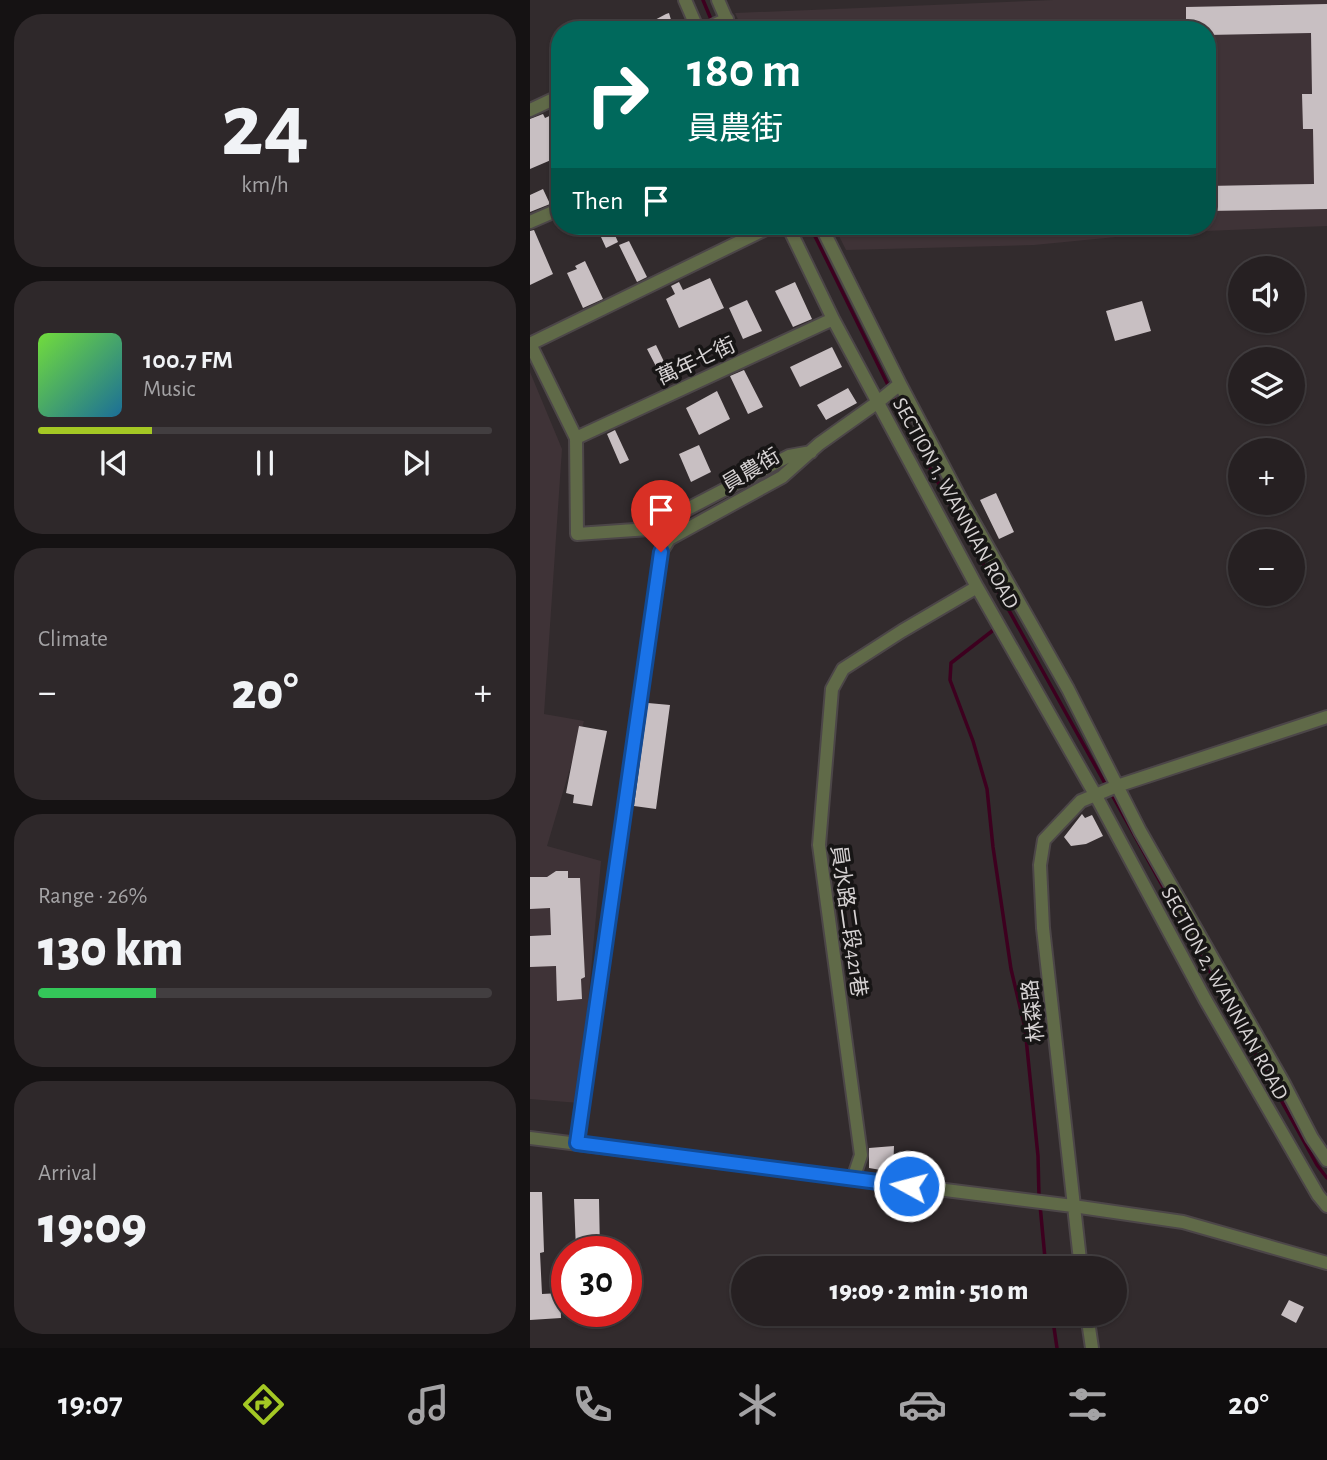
<!DOCTYPE html>
<html lang="en">
<head>
<meta charset="utf-8">
<style>
	:root { --surface:#262022; --page:#2e282a; --text:#f1f3f6; --muted:#a4a3a5; --line:#423e40; --accent:#a4c824 }
	body { margin:0; font-family:"Alegreya Sans","Noto Sans TC",sans-serif; background:var(--page); color:var(--text); height:100vh; display:flex; flex-direction:column; font-size:26px; white-space:nowrap }
	* { box-sizing:border-box; margin:0 }
	p { font-size:23px; color:var(--muted) }
	.icon { flex:none; width:38px; height:38px; fill:none; stroke:currentColor; stroke-width:2; stroke-linecap:round; stroke-linejoin:round }
	.map { position:relative; flex:1; overflow:hidden }
	.panel { display:flex; flex-direction:column; gap:14px; padding:14px; background:#151213; width:530px }
	.panel>* { flex:none }
	.hud { position:absolute; left:21px; top:21px; width:665px; height:214px; border-radius:28px; box-shadow:0 2px 5px #0004,0 0 0 2px var(--line); background:#00695c; color:#fff; overflow:hidden }
	.tools { position:absolute; left:698px; top:256px; display:grid; gap:14px }
	.tools a { display:grid; place-items:center; width:77px; height:77px; border-radius:50%; background:var(--surface); box-shadow:0 2px 5px #0004,0 0 0 2px var(--line); font-size:35px }
	.speed { position:absolute; left:21px; top:1236px; display:flex; gap:14px; font-size:35px; font-weight:700; text-align:center }
	.speed>* { display:grid; place-content:center; width:91px; height:91px; border-radius:50%; background:var(--surface); box-shadow:0 2px 5px #0004,0 0 0 2px var(--line); line-height:1 }
	.speed .limit { border:10px solid #d22; background:#fff; color:#111 }
	.pin { position:absolute; display:grid; place-items:center; width:60px; height:60px; color:#fff; margin:-72px -30px; border-radius:50% 50% 50% 0; rotate:-45deg; box-shadow:0 0 7px #0007 }
	.pin .icon { rotate:45deg }
	.me { position:absolute; width:77px; margin:-38px; rotate:277deg; stroke-linejoin:round; filter:drop-shadow(0 0 5px #0008) }
	.turn { display:flex; align-items:center; gap:24px; height:147px; padding:0 21px; font-size:32px }
	.turn .icon { width:91px; height:91px; stroke-width:2.5 }
	.turn b { display:block; font-size:49px; line-height:60px }
	.then { display:flex; align-items:center; height:66px; padding:0 21px; background:#0003; gap:14px; font-size:26px }
	.big { font-size:52px; font-weight:800; line-height:1.1 }
	.panel .widget { flex:1; display:flex; flex-direction:column; justify-content:center; gap:10px; min-width:0; padding:0 24px; border-radius:28px; background:var(--page) }
	.panel .dial { align-items:center; gap:0 }
	.dial b { font-size:91px; line-height:1 }
	.song { display:flex; align-items:center; gap:21px }
	.cover { width:84px; height:84px; border-radius:10px; background:linear-gradient(135deg,hsl(100 70% 55%),hsl(200 70% 35%)) }
	.played { height:7px; border-radius:4px; background:linear-gradient(90deg,var(--accent) 25%,var(--line) 25%) }
	.keys { display:flex; justify-content:space-around; direction:ltr }
	.heat { display:flex; justify-content:space-between; align-items:center; font-size:38px; direction:ltr }
	.charge { height:10px; border-radius:5px; background:linear-gradient(90deg,#34c759 26%,var(--line) 0) }
	.trip { position:absolute; left:201px; top:1256px; width:396px; height:70px; border-radius:35px; background:var(--surface); box-shadow:0 2px 5px #0004,0 0 0 2px var(--line); font-weight:800; line-height:70px; text-align:center }
	.dock { display:flex; height:112px; justify-content:space-around; align-items:center; background:#0f0d0e; color:var(--muted) }
	.dock .icon { width:49px; height:49px }
	.dock .active { color:var(--accent) }
	.dock b { font-size:32px; color:var(--text) }
	main { display:flex; flex:1; min-height:0 }
	.map>svg:first-child { display:block }
	.built { fill:#3f3337 }
	.lines { fill:none; stroke-linecap:round; stroke-linejoin:round }
	.stream { stroke:#3d001f; stroke-width:3.5 }
	.building { fill:#c8bfc2 }
	.street-casing { stroke:#4c4648; stroke-width:16 }
	.street { stroke:#606a48; stroke-width:12 }
	.route-casing { stroke:#114b97; stroke-width:18 }
	.route { stroke:#1a73e8; stroke-width:12 }
	.labels { text-anchor:middle; stroke-width:7; stroke-linejoin:round; paint-order:stroke }
	.street-label { font-size:21px; fill:#d6d2d3; stroke:#171515 }
</style>
</head>
<body>
<main>
<section class="panel">
<div class="widget dial"><b>24</b><p>km/h</p></div>
<div class="widget">
<div class="song"><i class="cover"></i><div><b>100.7 FM</b><p>Music</p></div></div>
<div class="played"></div>
<div class="keys"><svg class="icon" aria-label="previous" viewBox="0 0 24 24"><path d="M18 5L8 12l10 7zM5 5v14"/></svg><svg class="icon" aria-label="pause" viewBox="0 0 24 24"><path d="M8 5v14M16 5v14"/></svg><svg class="icon" aria-label="next" viewBox="0 0 24 24"><path d="M6 5l10 7-10 7zM19 5v14"/></svg></div>
</div>
<div class="widget"><p>Climate</p>
<div class="heat"><a>−</a><b class="big">20°</b><a>+</a></div>
</div>
<div class="widget"><p>Range · 26%</p><b class="big">130 km</b><div class="charge"></div></div>
<div class="widget"><p>Arrival</p><b class="big">19:09</b></div>
</section>
<div class="map">
<svg width="797" height="1348" viewBox="0 0 797 1348">
	<rect width="100%" height="100%" fill="#322b2d"/>
	<!-- built -->
	<path class="built" d="M524,0H797V226L627,233L504,245L316,250L304,226H677V30H213L205,13Z
		M0,372L32,449L14,714L54,721L17,846L71,861L49,1103L0,1099Z"/>
	<g class="lines">
		<!-- stream -->
		<path class="stream" d="M173,0L183,24
			M280,226L359,387
			M362,394L385,441L577,787
			M466,628L421,663L420,680L443,741L457,789L463,847L481,969L495,1028L508,1156L509,1197
			M581,793L787,1165L797,1178
			M510,1205L516,1269
			M522,1314L527,1348"/>
	</g>
	<!-- building -->
	<path class="building" d="M797,4V209L677,211V186L784,184L783,129H773L772,94H782L781,33L677,35V30H656V7Z
		M139,13L144,30H106L136,14Z
		M30,111V180L21,160L0,169V119L13,114L15,118Z
		M13,189L20,204L0,212V195Z
		M66,226H81L88,242L76,248Z
		M4,230L23,274L0,285V231Z
		M99,241L117,277L107,282L89,245Z
		M55,261L73,299L53,308L37,273L47,269L45,266Z
		M180,278L194,308L149,328L136,299L145,294L141,286L149,282L153,290Z
		M265,282L282,319L263,327L245,291Z
		M217,300L232,331L213,339L199,308Z
		M612,301L621,331L585,341L576,311Z
		M126,345L139,372L131,376L117,349Z
		M302,347L312,367L270,387L260,367Z
		M214,370L233,407L218,414L200,376Z
		M318,388L327,403L296,420L287,405Z
		M187,391L200,419L169,435L156,408Z
		M85,430L99,460L90,464L77,434Z
		M169,445L181,472L161,482L149,454Z
		M466,493L484,532L469,539L450,500Z
		M118,703L140,705L126,809L104,806Z
		M49,726L77,731L62,806L43,803L44,795L36,793Z
		M552,814L555,818L562,815L573,836L556,844L541,846L534,837Z
		M26,871H38V878H50L55,977L51,979L52,999L27,1001L26,966L0,967V936L21,935L20,908L0,909V877H17Z
		M364,1146L363,1172L339,1168V1148Z
		M0,1192H12L14,1252L10,1253L12,1294L30,1293L31,1318L0,1320Z
		M44,1199H69L70,1251H46Z
		M759,1300L774,1307L766,1323L751,1315Z"/>
	<g class="lines">
		<!-- street casing -->
		<g class="street-casing">
			<path id="street" d="M155,0L168,30
				M188,0L201,30
				M174,30L197,19
				M0,110L30,96
				M0,222L30,209
				M258,226L303,319L447,587L566,796L675,999L788,1195L797,1206
				M291,226L370,384L430,498L538,689L610,831L753,1082L782,1138L797,1160
				M0,344L46,438L47,534L119,529L259,456L281,452
				M0,344L242,226
				M46,438L303,319
				M0,1138L543,1206L653,1222L797,1263
				M47,1143L131,552L139,539L252,477L289,444L348,402L370,384
				M323,1179L331,1155L289,845L302,689L313,669L372,631L447,587
				M551,1269L513,928L510,865L514,840L551,801L587,786L797,717
				M557,1314L562,1348"/>
		</g>
		<!-- street -->
		<use href="#street" class="street"/>
	</g>
	<g class="lines">
		<!-- route casing -->
		<g class="route-casing">
			<path id="route" d="M131,552L47,1143L379,1186"/>
		</g>
		<!-- route -->
		<use href="#route" class="route"/>
	</g>
	<g class="labels">
		<!-- street labels -->
		<g class="street-label">
			<text transform="translate(166 361) rotate(-25)" y="7">萬年七街</text>
			<text transform="translate(221 470) rotate(-31)" y="7">員農街</text>
			<text transform="translate(426 503) rotate(61)" y="7">SECTION 1, WANNIAN ROAD</text>
			<text transform="translate(319 921) rotate(82)" y="7">員水路二段421巷</text>
			<text transform="translate(695 993) rotate(61)" y="7">SECTION 2, WANNIAN ROAD</text>
			<text transform="translate(503 1011) rotate(-96)" y="7">林森路</text>
		</g>
	</g>
</svg>
<div class="tools">
<a><svg class="icon" aria-label="sound" viewBox="0 0 24 24"><path d="M4 9h4l5-4v14l-5-4H4zM17 9q2 3 0 6"/></svg></a>
<a><svg class="icon" aria-label="layers" viewBox="0 0 24 24"><path d="M12 4l9 5-9 5-9-5zM3 14l9 5 9-5"/></svg></a>
<a>+</a>
<a>−</a>
</div>
<div class="speed"><div class="limit">30</div></div>
<div class="pin" style="left:131px;top:552px;background:#d93025"><svg class="icon" aria-label="arrive" viewBox="0 0 24 24"><path d="M6 21V4h12l-3 4 3 4H6"/></svg></div>
<svg class="me" style="left:379px;top:1186px" viewBox="-20 -20 40 40"><circle r="17" fill="#1a73e8" stroke="#fff" stroke-width="3"/><path d="M0-11L8 9 0 5-8 9z" fill="#fff"/></svg>
<div class="trip">19:09 · 2 min · 510 m</div>
<div class="hud">
<div class="turn"><svg class="icon" aria-label="right" viewBox="0 0 24 24"><path d="M7 20v-9h11M14 6l5 5-5 5"/></svg><div><b>180 m</b>員農街</div></div>
<div class="then">Then<svg class="icon" aria-label="arrive" viewBox="0 0 24 24"><path d="M6 21V4h12l-3 4 3 4H6"/></svg></div>
</div>
</div>
</main>
<nav class="dock">
<b>19:07</b>
<svg class="icon active" aria-label="directions" viewBox="0 0 24 24"><path d="M12 3l9 9-9 9-9-9zM9 14v-3h6M13 9l2 2-2 2"/></svg>
<svg class="icon" aria-label="music" viewBox="0 0 24 24"><path d="M9 18V5l10-2v13"/><circle cx="6" cy="18" r="3"/><circle cx="16" cy="16" r="3"/></svg>
<svg class="icon" aria-label="phone" viewBox="0 0 24 24"><path d="M5 4h4l2 5-3 2q2 4 5 5l2-3 5 2v4C11 20 4 13 5 4z"/></svg>
<svg class="icon" aria-label="climate" viewBox="0 0 24 24"><path d="M12 3v18M4 7l16 10M4 17L20 7"/></svg>
<svg class="icon" aria-label="car" viewBox="0 0 24 24"><path d="M5 17H2v-5l4-1 3-4h7l3 4 3 1v5h-3M9 17h6M6 11h13"/><circle cx="7" cy="17" r="2"/><circle cx="17" cy="17" r="2"/></svg>
<svg class="icon" aria-label="filters" viewBox="0 0 24 24"><path d="M4 7h16M4 17h16"/><circle cx="9" cy="7" r="2"/><circle cx="15" cy="17" r="2"/></svg>
<b>20°</b>
</nav>
</body>
</html>
